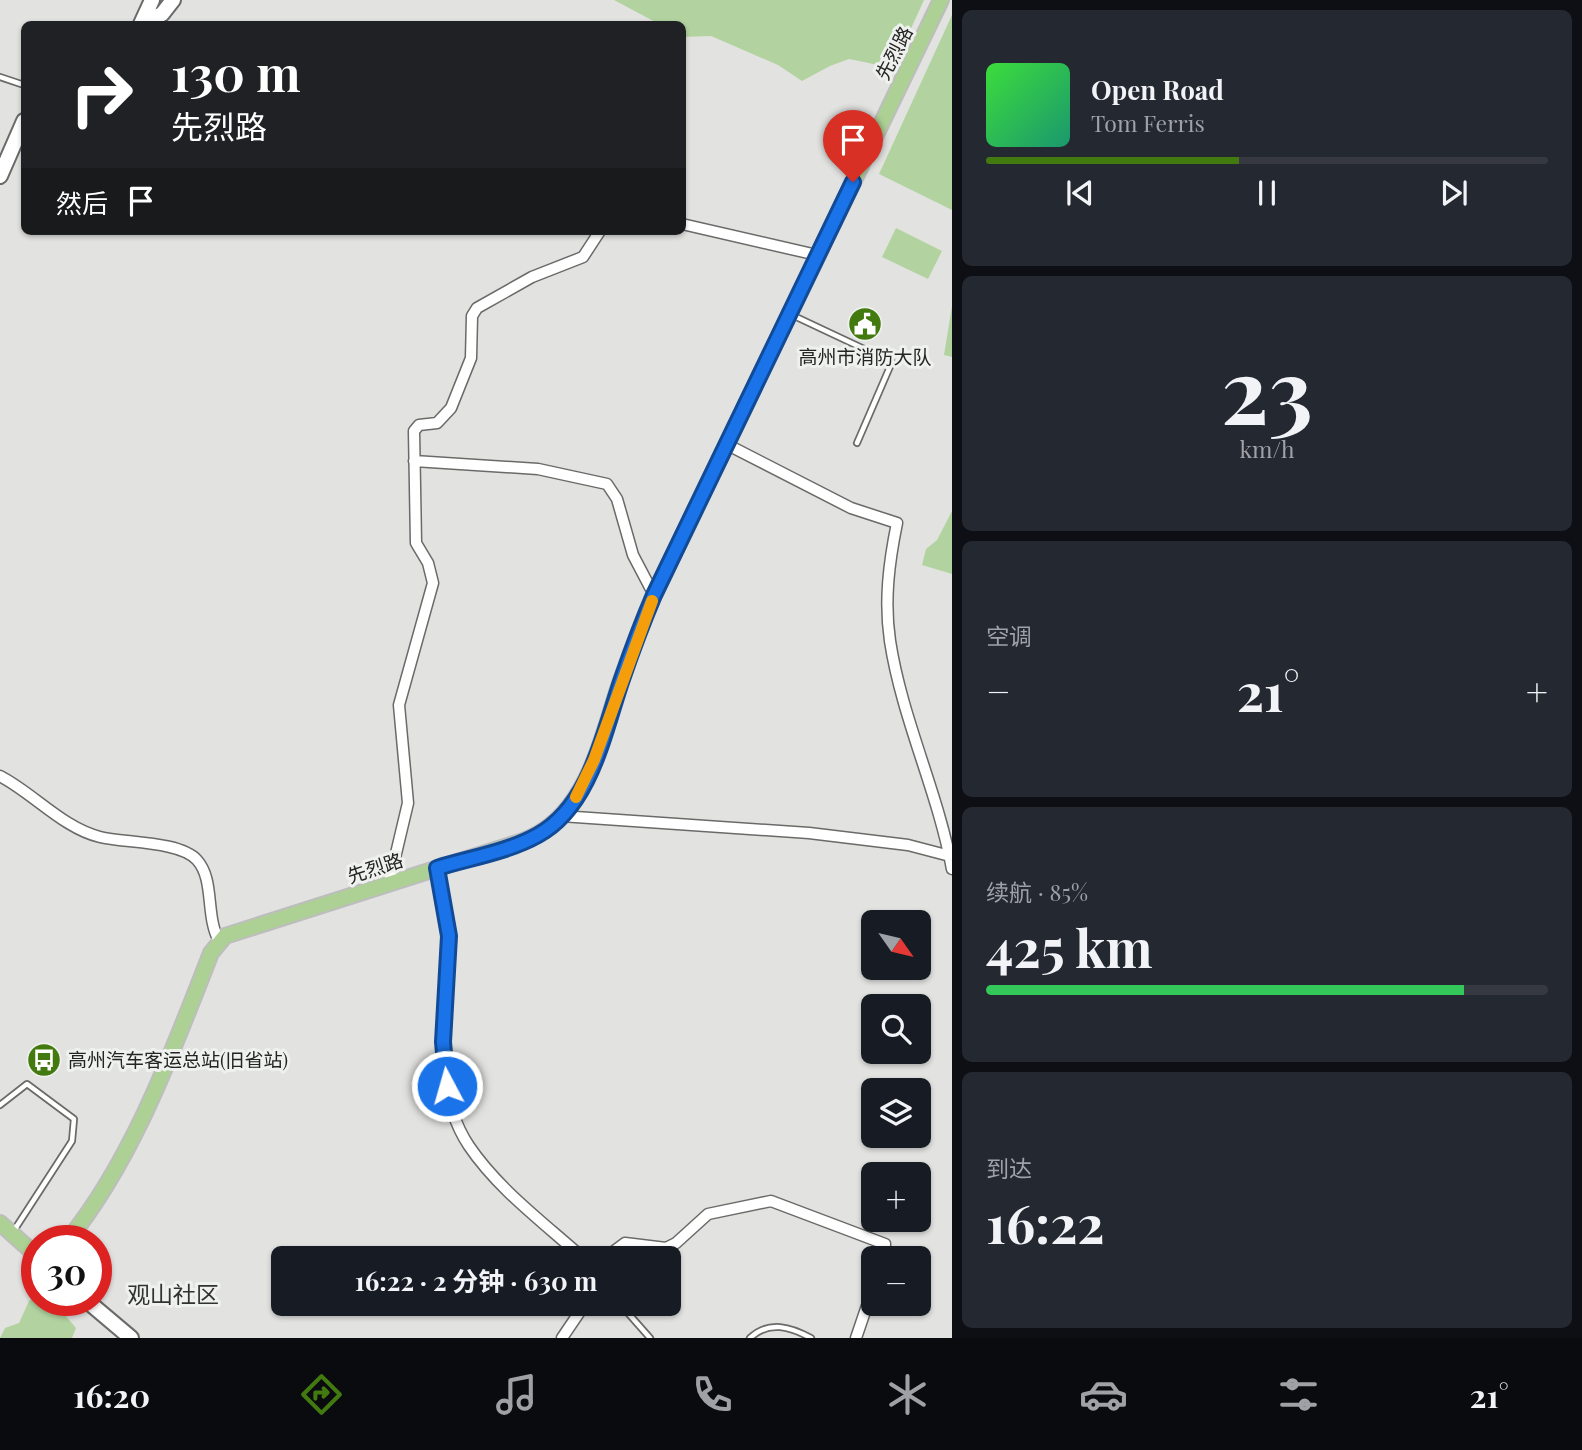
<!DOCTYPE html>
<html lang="zh">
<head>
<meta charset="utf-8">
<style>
	:root { --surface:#171b24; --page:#242831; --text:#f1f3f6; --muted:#9ea1a6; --line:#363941; --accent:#427a10 }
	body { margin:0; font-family:"Playfair Display","Noto Sans SC",serif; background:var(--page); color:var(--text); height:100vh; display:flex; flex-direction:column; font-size:26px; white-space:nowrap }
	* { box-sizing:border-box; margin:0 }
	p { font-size:23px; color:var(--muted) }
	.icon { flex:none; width:38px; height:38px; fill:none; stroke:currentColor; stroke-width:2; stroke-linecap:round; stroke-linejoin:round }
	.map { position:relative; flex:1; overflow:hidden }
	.panel { display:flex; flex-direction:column; gap:10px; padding:10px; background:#0d0f14; width:630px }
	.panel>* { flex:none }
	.banner { position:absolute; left:21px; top:21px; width:665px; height:214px; border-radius:10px; box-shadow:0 2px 5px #0004; background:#202124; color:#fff; overflow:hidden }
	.needle { width:46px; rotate:124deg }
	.buttons { position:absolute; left:861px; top:910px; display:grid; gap:14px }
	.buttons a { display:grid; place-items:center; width:70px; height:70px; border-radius:10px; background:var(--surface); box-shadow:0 2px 5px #0004; font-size:35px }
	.speed { position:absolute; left:21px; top:1225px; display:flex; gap:14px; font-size:35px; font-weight:700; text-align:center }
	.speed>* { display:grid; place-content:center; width:91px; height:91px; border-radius:50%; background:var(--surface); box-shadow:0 2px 5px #0004; line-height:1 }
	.speed .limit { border:10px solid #d22; background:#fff; color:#111 }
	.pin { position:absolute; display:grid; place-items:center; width:60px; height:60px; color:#fff; margin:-72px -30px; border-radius:50% 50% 50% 0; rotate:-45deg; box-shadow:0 0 7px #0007 }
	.pin .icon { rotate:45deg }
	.me { position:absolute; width:77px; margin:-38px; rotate:354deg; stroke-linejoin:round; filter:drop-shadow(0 0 5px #0008) }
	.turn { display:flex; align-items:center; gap:24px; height:147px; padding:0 35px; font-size:32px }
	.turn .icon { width:91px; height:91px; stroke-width:2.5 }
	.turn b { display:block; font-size:49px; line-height:60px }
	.then { display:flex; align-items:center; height:66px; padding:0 35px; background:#0003; gap:14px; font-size:26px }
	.big { font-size:52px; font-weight:700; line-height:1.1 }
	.panel .widget { flex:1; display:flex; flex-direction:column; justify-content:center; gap:10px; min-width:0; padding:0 24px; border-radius:10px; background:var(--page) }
	.panel .dial { align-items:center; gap:0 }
	.dial b { font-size:91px; line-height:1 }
	.song { display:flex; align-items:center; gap:21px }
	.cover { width:84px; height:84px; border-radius:10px; background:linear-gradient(135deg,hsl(120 70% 55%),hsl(160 70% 35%)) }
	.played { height:7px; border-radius:4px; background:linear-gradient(90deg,var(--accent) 45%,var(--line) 45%) }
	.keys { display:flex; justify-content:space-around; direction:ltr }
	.heat { display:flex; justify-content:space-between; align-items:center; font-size:38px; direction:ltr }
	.charge { height:10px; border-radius:5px; background:linear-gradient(90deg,#34c759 85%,var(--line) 0) }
	.trip { position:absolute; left:271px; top:1246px; width:410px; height:70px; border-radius:10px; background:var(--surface); box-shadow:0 2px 5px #0004; font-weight:700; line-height:70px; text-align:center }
	.tabs { display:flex; height:112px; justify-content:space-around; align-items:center; background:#090b0e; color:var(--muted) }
	.tabs .icon { width:49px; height:49px }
	.tabs .current { color:var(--accent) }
	.tabs b { font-size:32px; color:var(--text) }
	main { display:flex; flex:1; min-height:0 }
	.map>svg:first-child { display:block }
	.green { fill:#b2d3a0 }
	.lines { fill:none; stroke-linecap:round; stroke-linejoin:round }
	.lane-casing { stroke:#696b68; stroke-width:8 }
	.street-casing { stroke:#696b68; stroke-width:13 }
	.secondary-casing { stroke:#696b68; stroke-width:18 }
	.primary-casing { stroke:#bdbdbd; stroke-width:18 }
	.lane { stroke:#fff; stroke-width:4.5 }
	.street { stroke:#fff; stroke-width:10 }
	.secondary { stroke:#fff; stroke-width:14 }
	.primary { stroke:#add195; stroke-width:14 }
	.route-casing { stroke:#114b97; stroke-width:18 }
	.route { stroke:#1a73e8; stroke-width:12 }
	.slow { stroke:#f59e0b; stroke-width:12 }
	.labels { text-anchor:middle; stroke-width:6; stroke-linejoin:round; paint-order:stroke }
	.street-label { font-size:19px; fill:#232423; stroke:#eff1ee }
	.poi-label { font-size:19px; fill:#232423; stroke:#eff1ee }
	.quarter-label { font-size:23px; fill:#323331; stroke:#eff1ee }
</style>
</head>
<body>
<main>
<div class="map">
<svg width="952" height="1338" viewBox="0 0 952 1338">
	<rect width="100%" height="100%" fill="#e2e3e1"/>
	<!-- green -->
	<path class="green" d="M614,0H924L893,68L849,59L830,66L802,81L778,65L711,36L683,37L682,24H659Z
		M952,15V210L879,174Z
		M896,228L942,251L928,279L882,257Z
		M952,306V357L944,355Z
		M952,511V574L922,565L926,549L937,540Z
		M37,1293V1300H52L76,1328L72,1338H0L5,1328L19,1323L29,1301Z"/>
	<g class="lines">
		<!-- lane casing -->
		<g class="lane-casing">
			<path id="lane" d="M0,77L24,85
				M792,315L892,362L857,443
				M0,1105L27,1084L74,1119L72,1141L13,1232
				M620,1304L650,1338
				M750,1338C769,1320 791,1327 811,1338"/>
		</g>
		<!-- street casing -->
		<g class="street-casing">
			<path id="street" d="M682,224L817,255
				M726,444L851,508L897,523C889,562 884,601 890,641C902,719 938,792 952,869
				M414,461L538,469L607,484L617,499L633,555L654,595
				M0,776C33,793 63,828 100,837C124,843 180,841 197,860C215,880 205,915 219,941
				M561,816L809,833L908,845L950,856
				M437,868C442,891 448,913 449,937C449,1004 428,1085 469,1146C498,1189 544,1223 583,1258
				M389,883L408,803L399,705L433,583L428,563L416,543L414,431L419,425L437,423L451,408L471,358L472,316L477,308L532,277L583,257L600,231
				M605,1258L625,1243L666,1248L676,1243L708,1214L771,1201L885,1244L884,1258
				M562,1338L585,1304
				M856,1338L873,1288"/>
		</g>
		<!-- secondary casing -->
		<g class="secondary-casing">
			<path id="secondary" d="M141,24L162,14L173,0
				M141,24L152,0
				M0,176L24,121
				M86,1300L131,1338"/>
		</g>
		<!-- primary casing -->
		<g class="primary-casing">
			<path id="primary" d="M0,1223L37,1256
				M67,1241C133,1160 173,1050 211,953L225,936L523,841C586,818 600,743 619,686C630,655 641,625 654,595L941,0"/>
		</g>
		<!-- lane -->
		<use href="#lane" class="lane"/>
		<!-- street -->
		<use href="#street" class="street"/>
		<!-- secondary -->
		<use href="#secondary" class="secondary"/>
		<!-- primary -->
		<use href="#primary" class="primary"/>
	</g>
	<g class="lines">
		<!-- route casing -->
		<g class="route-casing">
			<path id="route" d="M447,1086L443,1042L449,936L437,868C469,858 508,852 538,835C591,806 604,731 622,679C632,650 642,623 654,595L853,182"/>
		</g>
		<!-- route -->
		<use href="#route" class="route"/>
		<!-- slow -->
		<path class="slow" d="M576,797L594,760L652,601"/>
	</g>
	<!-- icons -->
	<defs>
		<g id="civic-disc" transform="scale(1.75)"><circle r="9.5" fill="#427a10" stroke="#eff1ee"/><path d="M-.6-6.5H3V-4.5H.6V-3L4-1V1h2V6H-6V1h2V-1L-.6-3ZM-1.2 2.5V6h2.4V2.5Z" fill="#fff"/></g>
		<g id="bus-disc" transform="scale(1.75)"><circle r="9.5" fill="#427a10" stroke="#eff1ee"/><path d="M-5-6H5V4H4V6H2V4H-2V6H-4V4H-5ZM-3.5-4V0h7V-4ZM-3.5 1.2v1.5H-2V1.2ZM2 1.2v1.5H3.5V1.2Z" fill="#fff"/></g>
	</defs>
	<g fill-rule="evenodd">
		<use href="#civic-disc" x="865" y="324"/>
		<use href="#bus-disc" x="44" y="1060"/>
	</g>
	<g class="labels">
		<!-- street labels -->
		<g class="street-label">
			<text transform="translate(894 53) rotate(-63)" y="7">先烈路</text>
			<text transform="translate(375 868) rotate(-18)" y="7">先烈路</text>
		</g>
		<!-- poi labels -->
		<g class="poi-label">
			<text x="865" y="364">高州市消防大队</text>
			<text x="68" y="1067" text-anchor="start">高州汽车客运总站(旧省站)</text>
		</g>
		<!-- quarter labels -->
		<g class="quarter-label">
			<text x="173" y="1303">观山社区</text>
		</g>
	</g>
</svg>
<div class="buttons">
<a><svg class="needle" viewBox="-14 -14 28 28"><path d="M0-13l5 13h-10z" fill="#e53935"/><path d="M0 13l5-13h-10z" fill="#9ea1a6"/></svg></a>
<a><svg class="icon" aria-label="search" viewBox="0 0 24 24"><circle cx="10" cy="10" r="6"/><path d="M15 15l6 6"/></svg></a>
<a><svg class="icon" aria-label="layers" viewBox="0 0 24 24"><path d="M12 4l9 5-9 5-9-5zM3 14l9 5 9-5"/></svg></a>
<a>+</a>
<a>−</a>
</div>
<div class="speed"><div class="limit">30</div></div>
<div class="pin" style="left:853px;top:182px;background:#d93025"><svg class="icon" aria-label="arrive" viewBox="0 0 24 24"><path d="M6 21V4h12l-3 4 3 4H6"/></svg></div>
<svg class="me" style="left:447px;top:1086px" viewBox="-20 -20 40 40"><circle r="17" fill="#1a73e8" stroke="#fff" stroke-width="3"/><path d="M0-11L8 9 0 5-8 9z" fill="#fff"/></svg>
<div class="trip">16:22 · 2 分钟 · 630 m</div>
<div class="banner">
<div class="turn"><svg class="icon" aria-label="right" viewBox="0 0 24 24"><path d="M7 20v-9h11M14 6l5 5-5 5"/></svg><div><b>130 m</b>先烈路</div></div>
<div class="then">然后<svg class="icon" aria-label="arrive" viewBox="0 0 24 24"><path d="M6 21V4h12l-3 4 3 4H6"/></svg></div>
</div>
</div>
<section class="panel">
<div class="widget">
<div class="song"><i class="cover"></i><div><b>Open Road</b><p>Tom Ferris</p></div></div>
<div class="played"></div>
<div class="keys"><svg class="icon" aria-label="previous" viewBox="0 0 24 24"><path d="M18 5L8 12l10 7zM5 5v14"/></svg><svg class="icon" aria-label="pause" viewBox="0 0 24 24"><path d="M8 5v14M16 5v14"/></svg><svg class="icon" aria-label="next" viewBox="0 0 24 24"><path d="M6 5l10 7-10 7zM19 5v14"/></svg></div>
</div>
<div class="widget dial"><b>23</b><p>km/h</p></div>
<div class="widget"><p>空调</p>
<div class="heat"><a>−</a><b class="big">21°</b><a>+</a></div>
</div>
<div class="widget"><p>续航 · 85%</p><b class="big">425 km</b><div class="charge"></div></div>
<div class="widget"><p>到达</p><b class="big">16:22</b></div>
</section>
</main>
<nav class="tabs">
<b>16:20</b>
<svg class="icon current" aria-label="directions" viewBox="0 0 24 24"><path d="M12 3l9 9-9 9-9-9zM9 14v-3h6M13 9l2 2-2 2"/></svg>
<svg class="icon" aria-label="music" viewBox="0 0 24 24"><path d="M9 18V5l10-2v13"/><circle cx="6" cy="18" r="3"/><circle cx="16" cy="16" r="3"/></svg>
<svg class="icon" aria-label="phone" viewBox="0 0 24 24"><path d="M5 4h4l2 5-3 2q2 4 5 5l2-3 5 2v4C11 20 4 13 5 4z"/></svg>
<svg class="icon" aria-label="climate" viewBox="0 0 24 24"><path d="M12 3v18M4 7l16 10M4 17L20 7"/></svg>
<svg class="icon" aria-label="car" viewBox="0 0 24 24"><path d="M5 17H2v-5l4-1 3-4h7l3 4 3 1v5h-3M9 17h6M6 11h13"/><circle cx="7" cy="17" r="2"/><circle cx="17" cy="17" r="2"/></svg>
<svg class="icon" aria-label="filters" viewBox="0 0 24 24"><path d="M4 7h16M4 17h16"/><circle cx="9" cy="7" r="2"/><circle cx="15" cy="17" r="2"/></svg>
<b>21°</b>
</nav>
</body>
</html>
